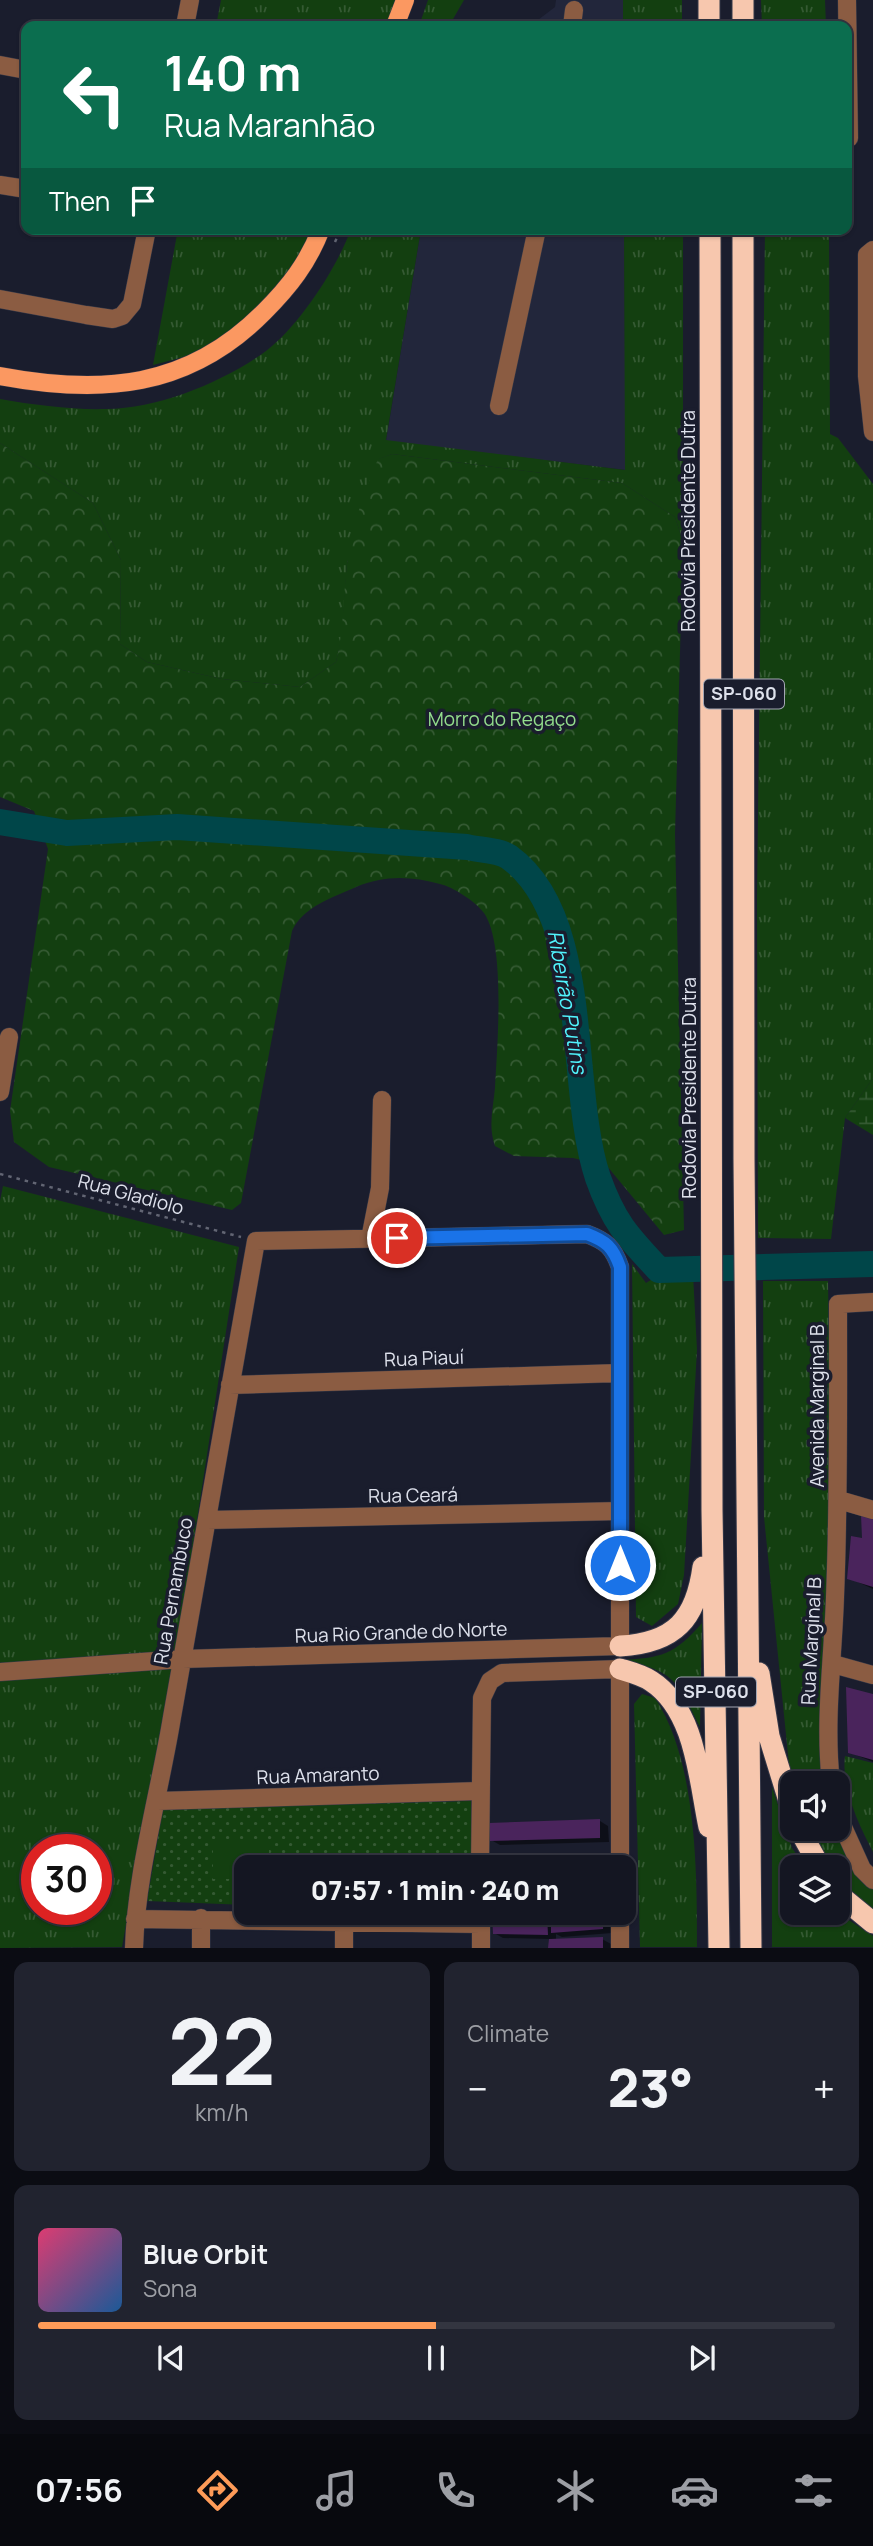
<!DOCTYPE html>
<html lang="en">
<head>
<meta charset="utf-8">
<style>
	:root { --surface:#141622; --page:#21232f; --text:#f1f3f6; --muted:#9d9fa5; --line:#333540; --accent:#fe9b58 }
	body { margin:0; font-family:Manrope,sans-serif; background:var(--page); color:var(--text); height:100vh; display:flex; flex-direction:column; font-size:26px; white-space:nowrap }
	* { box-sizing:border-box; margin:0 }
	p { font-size:23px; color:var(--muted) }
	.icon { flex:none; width:38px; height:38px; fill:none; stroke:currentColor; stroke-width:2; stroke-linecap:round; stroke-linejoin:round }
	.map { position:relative; height:1948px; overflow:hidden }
	.sheet { display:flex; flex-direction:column; gap:14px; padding:14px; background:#0b0c13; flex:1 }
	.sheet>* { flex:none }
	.top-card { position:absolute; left:21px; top:21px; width:831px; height:214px; border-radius:14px; box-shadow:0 2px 5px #0004,0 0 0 2px var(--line); background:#0b6e4f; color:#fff; overflow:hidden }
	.fabs { position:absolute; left:780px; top:1771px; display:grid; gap:14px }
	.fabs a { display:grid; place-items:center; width:70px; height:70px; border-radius:14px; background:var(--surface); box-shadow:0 2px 5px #0004,0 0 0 2px var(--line); font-size:35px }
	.speed { position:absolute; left:21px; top:1834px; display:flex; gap:14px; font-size:35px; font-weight:700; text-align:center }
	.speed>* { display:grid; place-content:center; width:91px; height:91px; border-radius:50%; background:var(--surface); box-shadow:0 2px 5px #0004,0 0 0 2px var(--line); line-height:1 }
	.speed .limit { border:10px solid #d22; background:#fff; color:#111 }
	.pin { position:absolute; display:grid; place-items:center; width:60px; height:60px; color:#fff; margin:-30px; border:4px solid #fff; border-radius:50%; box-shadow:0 2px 7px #0007 }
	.me { position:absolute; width:77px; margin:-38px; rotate:0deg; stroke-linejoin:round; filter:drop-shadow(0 0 5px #0008) }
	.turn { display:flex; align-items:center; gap:24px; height:147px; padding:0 28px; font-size:32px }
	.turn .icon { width:91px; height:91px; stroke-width:2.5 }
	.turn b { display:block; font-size:49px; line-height:60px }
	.then { display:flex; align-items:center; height:66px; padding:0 28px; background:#0003; gap:14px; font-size:26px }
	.big { font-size:52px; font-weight:800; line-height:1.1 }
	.sheet .tile { flex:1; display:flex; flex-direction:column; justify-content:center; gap:10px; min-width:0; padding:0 24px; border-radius:14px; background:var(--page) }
	.sheet .dial { align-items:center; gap:0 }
	.dial b { font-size:91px; line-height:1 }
	.song { display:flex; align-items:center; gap:21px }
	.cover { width:84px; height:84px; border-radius:10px; background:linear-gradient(135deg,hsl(340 70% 55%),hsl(210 70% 35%)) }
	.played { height:7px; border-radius:4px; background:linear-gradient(90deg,var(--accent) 50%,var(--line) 50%) }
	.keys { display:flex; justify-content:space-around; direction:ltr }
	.heat { display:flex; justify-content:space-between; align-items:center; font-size:38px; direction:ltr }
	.sheet .tiles { flex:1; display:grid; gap:14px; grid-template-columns:1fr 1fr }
	.tile:last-child { grid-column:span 2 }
	.trip { position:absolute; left:234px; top:1855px; width:402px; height:70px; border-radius:14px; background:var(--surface); box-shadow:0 2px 5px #0004,0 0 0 2px var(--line); font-weight:800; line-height:70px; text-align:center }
	.dock { display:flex; height:112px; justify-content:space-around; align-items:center; background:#08090e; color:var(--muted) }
	.dock .icon { width:49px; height:49px }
	.dock .active { color:var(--accent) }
	.dock b { font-size:32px; color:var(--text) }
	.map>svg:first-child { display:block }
	.built { fill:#22263b }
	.grass { fill:url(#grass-tufts); fill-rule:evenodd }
	.forest { fill:url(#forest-crowns) }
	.wetland { fill:url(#wetland-marsh) }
	.park { fill:url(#park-dots) }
	.pitch { fill:#133f10 }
	.shadow { fill:#0007 }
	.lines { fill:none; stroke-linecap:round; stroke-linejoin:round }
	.river { stroke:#004649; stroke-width:26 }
	.building { fill:#4a245c }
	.minor-casing { stroke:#353848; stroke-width:19 }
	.major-casing { stroke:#353848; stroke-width:19 }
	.highway-casing { stroke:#353848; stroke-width:23 }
	.path { stroke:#626573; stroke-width:2.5; stroke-dasharray:3.5 5; stroke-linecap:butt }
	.minor { stroke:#8b5c42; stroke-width:18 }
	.major { stroke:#fb9861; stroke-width:18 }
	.highway { stroke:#f7c7ae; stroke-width:21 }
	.route-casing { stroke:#114b97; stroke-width:18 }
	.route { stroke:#1a73e8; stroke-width:12 }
	.labels { text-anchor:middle; stroke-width:7; stroke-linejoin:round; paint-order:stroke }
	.shield { fill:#1a1d2d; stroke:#a3a6b3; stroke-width:2 }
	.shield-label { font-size:18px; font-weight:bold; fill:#dee1ec }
	.street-label { font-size:19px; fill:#dee1ec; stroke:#1a1d2d }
	.park-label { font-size:19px; fill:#93dd8c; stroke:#1a1d2d }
	.water-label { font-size:21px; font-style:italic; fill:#51f4fd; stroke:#1a1d2d }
</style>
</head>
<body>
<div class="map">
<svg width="873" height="1948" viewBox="0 0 873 1948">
	<defs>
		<pattern id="grass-tufts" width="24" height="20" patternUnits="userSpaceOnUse" patternTransform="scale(1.75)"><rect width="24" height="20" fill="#133f10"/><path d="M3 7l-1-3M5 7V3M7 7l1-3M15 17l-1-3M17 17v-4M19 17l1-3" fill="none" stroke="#355a33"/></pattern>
		<pattern id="forest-crowns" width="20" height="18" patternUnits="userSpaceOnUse" patternTransform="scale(1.75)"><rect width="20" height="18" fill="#133f10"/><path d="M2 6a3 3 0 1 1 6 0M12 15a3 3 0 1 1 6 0" fill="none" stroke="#355a33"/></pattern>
		<pattern id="wetland-marsh" width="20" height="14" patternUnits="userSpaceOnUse" patternTransform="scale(1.75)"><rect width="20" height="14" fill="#133f10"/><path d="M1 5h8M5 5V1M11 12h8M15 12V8" fill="none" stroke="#355a33"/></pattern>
		<pattern id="park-dots" width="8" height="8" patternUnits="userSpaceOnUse" patternTransform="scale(1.75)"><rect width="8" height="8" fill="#133f10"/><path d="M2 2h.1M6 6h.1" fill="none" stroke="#355a33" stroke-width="1.8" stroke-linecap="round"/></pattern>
	</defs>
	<rect width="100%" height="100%" fill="#1a1d2d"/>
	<!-- built -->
	<path class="built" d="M556,0H623V26H530L555,7Z
		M421,229H624L626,470L386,441Z"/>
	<!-- grass -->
	<path class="grass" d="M221,0H401L391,26H216Z
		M428,0H464L449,26H419Z
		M623,0H682V26H623Z
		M761,0H825L826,26H762Z
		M178,229H315C294,279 247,334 195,353C182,358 167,361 153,365Z
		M351,229H421L386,440L625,470L624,229H683V542L675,517L622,483L392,454L379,459L347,563L342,636L336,662L300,687L222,679L147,662L120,644L121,560L93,503L0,443V399C34,405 72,410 106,409C160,408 223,382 266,351C299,326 337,268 351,229Z
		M765,229H829L830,434L838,438L873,484V1078L845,1118L831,1239L758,1238L757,898Z
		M3,1186L239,1247L192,1552L122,1947L0,1948V1201ZM37,1850H96V1909H37Z
		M632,1264L646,1283L657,1276L693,1274L697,1350L684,1575L678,1604L652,1626L636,1617Z
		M763,1281H828L831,1485L825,1783L791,1784L764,1517Z
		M702,1623L700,1727C676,1679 675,1671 620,1660C662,1658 674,1655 702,1623Z
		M642,1694L655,1698C697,1761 697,1873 697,1947H640L634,1704Z
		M845,1756L873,1763V1852C859,1825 841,1788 845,1756Z
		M772,1787L792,1848L805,1867H793V1913H838L873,1936V1947H772Z
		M805,1829H837L873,1886V1911C854,1898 838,1892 838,1867H828Z"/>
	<!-- forest -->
	<path class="forest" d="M0,443L93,503L121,560L120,644L147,662L222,679L300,687L336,662C344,630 343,597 347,564C351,528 364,493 378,459L392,454L622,483L675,517L683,542L675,834L684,1230L664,1235L607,1166L573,1158L514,1156L495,1146C488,1126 493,1109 495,1088C497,1048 506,945 484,913C475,901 453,887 440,884C411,876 384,875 356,887C334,897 302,907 292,931L241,1203L232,1210L49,1167L14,1142L10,1111L48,849L34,811L0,797Z"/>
	<!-- wetland -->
	<path class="wetland" d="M873,1078V1135L845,1118Z"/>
	<!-- park -->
	<path class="park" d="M471,1801V1867H247V1905L147,1901L163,1808Z"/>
	<!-- pitch -->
	<path class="pitch" d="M213,1843H269V1867H247V1879H213Z"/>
	<!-- shadow -->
	<path class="shadow" d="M873,1519V1589L849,1578Z
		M873,1696V1762L849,1752Z
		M600,1821L608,1826L609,1842L500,1845L491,1840Z
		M552,1913H607L612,1916V1933L562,1937L556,1934V1941L602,1939L611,1944V1948H550V1939L503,1938L494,1933L547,1914L552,1918Z"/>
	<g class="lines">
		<!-- river -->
		<path class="river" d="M0,822L67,833L177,827L467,847C479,850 499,850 509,857C593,918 567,1087 598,1178C614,1223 628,1237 659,1270L873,1264"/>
	</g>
	<!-- building -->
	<path class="building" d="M861,1515L873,1517V1587L847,1579L851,1536L862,1538Z
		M846,1687L873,1694V1760L848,1753Z
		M600,1819V1838L490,1841L489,1823Z
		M492,1913H547L548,1935L493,1934Z
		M551,1913H604L603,1929L551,1933Z
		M603,1937V1948H548L549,1939Z"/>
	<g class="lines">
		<!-- minor casing -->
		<g class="minor-casing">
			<path id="minor" d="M847,0L849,138
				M185,26L190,0
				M572,26L574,10
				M0,65L26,70
				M0,185L26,189
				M873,250L867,255V376L873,432
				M0,299L86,315L113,319L122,316L132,304L147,229
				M499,406L537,229
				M0,1092L9,1037
				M370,1239L380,1188L382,1100
				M230,1385L619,1373
				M839,1500L873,1510
				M207,1520L620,1511
				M833,1664L873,1675
				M0,1672L183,1659L620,1646V1267C613,1247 606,1241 587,1234L256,1241C228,1400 200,1559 172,1717C160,1791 136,1874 134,1948
				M831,1783C824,1721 833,1659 835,1597C839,1499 838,1402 838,1304L873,1302
				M158,1801L479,1791
				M838,1816L862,1869L873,1880
				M480,1867L482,1698L490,1681L502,1673L620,1669V1867
				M481,1913V1948
				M620,1913V1948
				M201,1918V1948
				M135,1919L481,1924
				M344,1948V1922"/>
		</g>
		<!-- major casing -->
		<g class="major-casing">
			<path id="major" d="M395,26L405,0
				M0,376C101,395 188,389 264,312C289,287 308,263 321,229"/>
		</g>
		<!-- highway casing -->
		<g class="highway-casing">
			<path id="highway" d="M709,0V26
				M743,0V26
				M710,229L712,1510L719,1948
				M743,229L744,1159L751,1948
				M620,1646C675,1643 696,1619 703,1567
				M620,1669C630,1672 642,1675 651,1681C696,1710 699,1780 709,1827
				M759,1673L769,1736L793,1814
				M799,1829L820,1867
				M838,1894L873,1923"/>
		</g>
		<!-- path -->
		<path class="path" d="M335,242L341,229
			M0,1174L241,1237"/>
		<!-- minor -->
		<use href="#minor" class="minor"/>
		<!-- major -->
		<use href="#major" class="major"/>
		<!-- highway -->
		<use href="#highway" class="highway"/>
	</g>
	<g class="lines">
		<!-- route casing -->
		<g class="route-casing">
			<path id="route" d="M397,1238L587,1234C606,1241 613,1247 620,1267V1565"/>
		</g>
		<!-- route -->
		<use href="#route" class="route"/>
	</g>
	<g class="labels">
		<!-- shield labels -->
		<g class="shield">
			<rect x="704" y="679.5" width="80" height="29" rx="5"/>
			<rect x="676" y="1677.5" width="80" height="29" rx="5"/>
		</g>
		<g class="shield-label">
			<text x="744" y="700">SP-060</text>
			<text x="716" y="1698">SP-060</text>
		</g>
		<!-- street labels -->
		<g class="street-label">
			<text transform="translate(688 521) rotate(-90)" y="7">Rodovia Presidente Dutra</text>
			<text transform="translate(689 1088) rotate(-90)" y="7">Rodovia Presidente Dutra</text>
			<text transform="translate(131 1194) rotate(15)" y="7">Rua Gladiolo</text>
			<text transform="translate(424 1358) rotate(-2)" y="7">Rua Piauí</text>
			<text transform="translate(817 1406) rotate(-90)" y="7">Avenida Marginal B</text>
			<text transform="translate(413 1495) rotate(-1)" y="7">Rua Ceará</text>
			<text transform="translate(173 1591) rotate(-80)" y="7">Rua Pernambuco</text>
			<text transform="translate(401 1632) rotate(-2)" y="7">Rua Rio Grande do Norte</text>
			<text transform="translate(811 1641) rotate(-87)" y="7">Rua Marginal B</text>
			<text transform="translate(318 1775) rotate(-2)" y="7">Rua Amaranto</text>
		</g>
		<!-- park labels -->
		<g class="park-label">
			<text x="502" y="726">Morro do Regaço</text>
		</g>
		<!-- water labels -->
		<g class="water-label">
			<text transform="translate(567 1002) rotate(80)" y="7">Ribeirão Putins</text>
		</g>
	</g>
</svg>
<div class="fabs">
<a><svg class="icon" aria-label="sound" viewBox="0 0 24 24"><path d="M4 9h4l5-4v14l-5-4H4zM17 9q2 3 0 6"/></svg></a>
<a><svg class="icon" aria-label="layers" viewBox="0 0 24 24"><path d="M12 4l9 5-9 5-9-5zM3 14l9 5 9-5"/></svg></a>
</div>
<div class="speed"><div class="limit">30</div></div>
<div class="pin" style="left:397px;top:1238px;background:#d93025"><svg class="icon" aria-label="arrive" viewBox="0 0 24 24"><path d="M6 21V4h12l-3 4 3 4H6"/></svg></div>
<svg class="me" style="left:620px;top:1565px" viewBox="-20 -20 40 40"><circle r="17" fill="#1a73e8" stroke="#fff" stroke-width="3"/><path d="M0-11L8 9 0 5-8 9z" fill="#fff"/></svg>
<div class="trip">07:57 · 1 min · 240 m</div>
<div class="top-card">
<div class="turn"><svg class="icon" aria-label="left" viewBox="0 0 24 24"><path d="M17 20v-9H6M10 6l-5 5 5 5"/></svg><div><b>140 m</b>Rua Maranhão</div></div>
<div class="then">Then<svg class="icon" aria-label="arrive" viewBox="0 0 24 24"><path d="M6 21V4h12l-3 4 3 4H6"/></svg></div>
</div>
</div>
<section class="sheet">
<div class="tiles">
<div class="tile dial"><b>22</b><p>km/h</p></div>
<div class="tile"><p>Climate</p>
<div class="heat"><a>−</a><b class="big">23°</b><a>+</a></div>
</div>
<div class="tile">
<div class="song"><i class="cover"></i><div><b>Blue Orbit</b><p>Sona</p></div></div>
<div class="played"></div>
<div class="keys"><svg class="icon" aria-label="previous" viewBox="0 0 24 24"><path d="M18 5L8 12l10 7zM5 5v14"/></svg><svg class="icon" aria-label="pause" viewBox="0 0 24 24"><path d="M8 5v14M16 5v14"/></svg><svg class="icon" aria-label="next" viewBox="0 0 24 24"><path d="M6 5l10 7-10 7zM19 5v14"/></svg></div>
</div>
</div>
</section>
<nav class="dock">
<b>07:56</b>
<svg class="icon active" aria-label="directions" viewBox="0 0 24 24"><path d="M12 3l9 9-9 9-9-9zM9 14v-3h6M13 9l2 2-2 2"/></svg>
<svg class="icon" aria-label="music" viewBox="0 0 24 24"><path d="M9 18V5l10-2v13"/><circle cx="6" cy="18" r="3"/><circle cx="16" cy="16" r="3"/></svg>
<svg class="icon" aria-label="phone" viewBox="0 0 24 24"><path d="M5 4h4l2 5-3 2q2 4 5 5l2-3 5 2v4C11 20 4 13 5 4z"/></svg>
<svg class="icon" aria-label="climate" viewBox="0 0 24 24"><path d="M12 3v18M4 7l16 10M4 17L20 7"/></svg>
<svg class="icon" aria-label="car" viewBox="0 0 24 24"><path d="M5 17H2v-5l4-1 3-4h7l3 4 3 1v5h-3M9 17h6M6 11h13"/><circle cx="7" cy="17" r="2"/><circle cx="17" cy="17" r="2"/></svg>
<svg class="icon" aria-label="filters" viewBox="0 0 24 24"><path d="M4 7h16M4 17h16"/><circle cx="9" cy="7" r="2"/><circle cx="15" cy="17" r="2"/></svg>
</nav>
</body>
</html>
